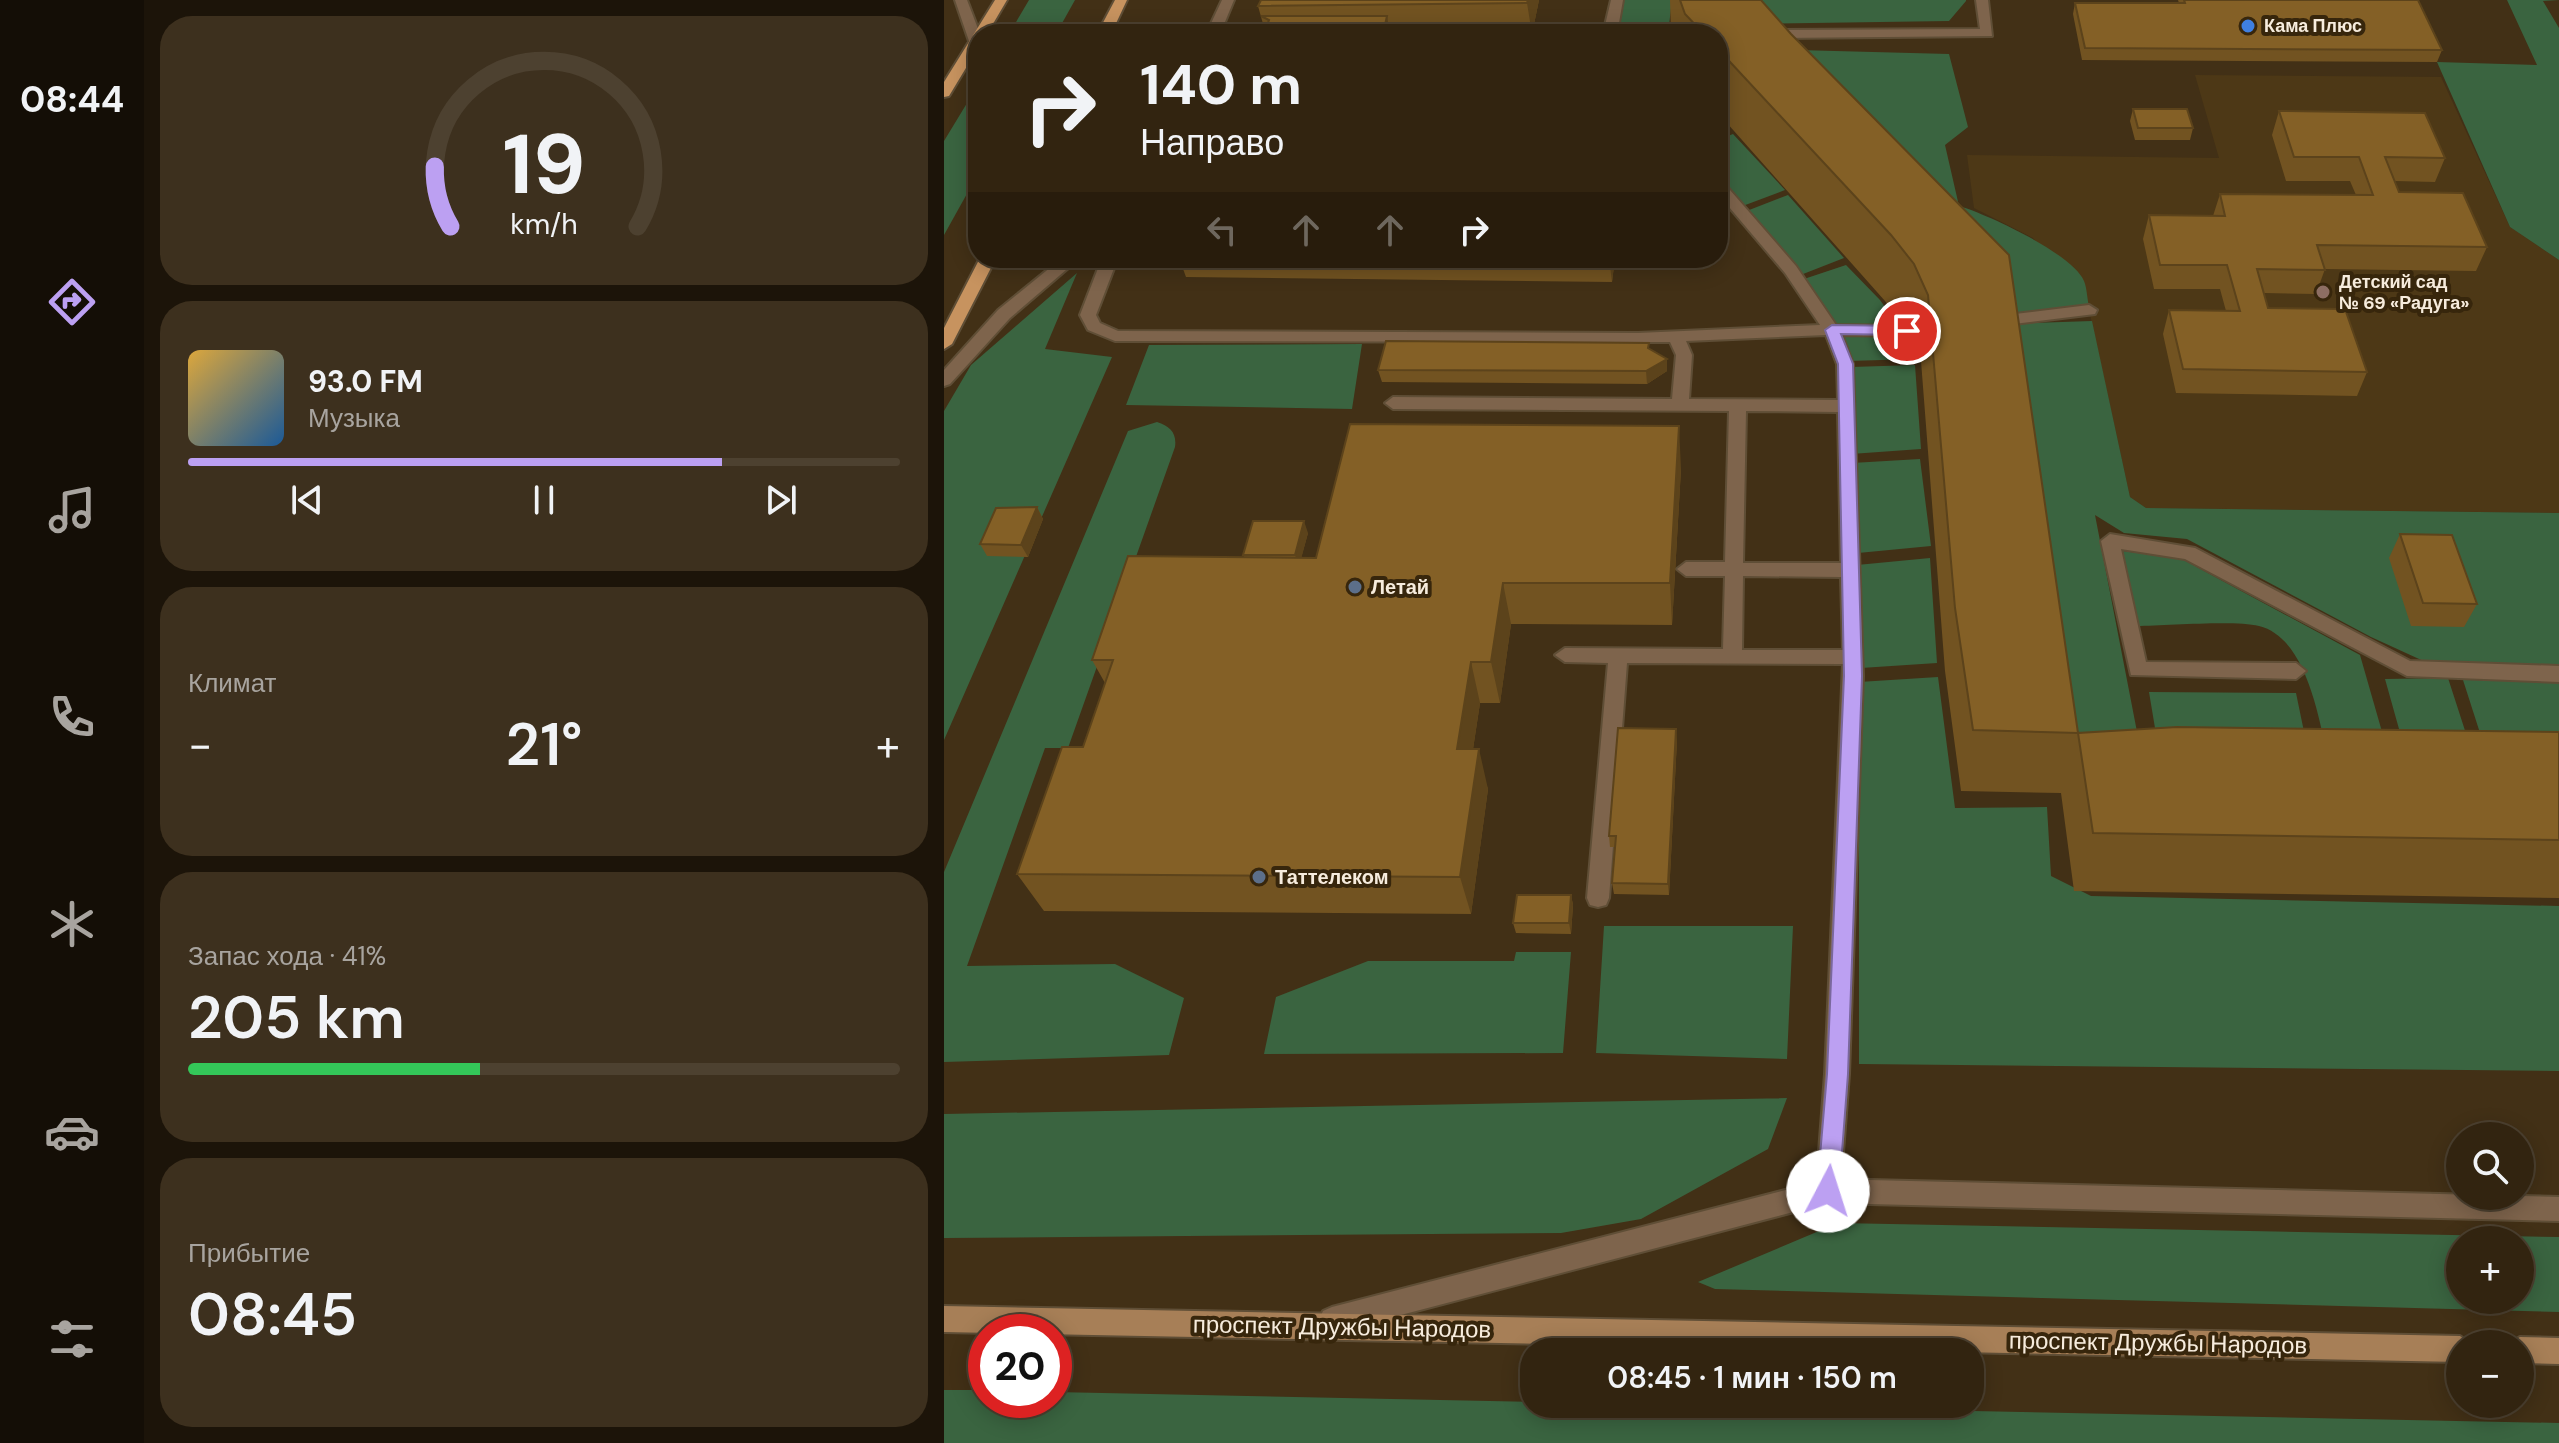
<!DOCTYPE html>
<html lang="ru">
<head>
<meta charset="utf-8">
<style>
	:root { --surface:#322410; --page:#3d301e; --text:#f1f3f6; --muted:#a8a49f; --line:#4d4130; --accent:#bca0f2 }
	body { margin:0; font-family:"DM Sans",sans-serif; background:var(--page); color:var(--text); height:100vh; display:flex; flex-direction:column; font-size:30px; white-space:nowrap }
	* { box-sizing:border-box; margin:0 }
	p { font-size:26px; color:var(--muted) }
	.icon { flex:none; width:44px; height:44px; fill:none; stroke:currentColor; stroke-width:2; stroke-linecap:round; stroke-linejoin:round }
	.map { position:relative; flex:1; overflow:hidden }
	.panel { display:flex; flex-direction:column; gap:16px; padding:16px; background:#1c1409; width:800px }
	.panel>* { flex:none }
	.hud { position:absolute; left:24px; top:24px; width:760px; height:244px; border-radius:32px; box-shadow:0 4px 20px #0003,0 0 0 2px var(--line); background:#322410; color:var(--text); overflow:hidden }
	.controls { position:absolute; left:1502px; top:1122px; display:grid; gap:16px }
	.controls a { display:grid; place-items:center; width:88px; height:88px; border-radius:50%; background:var(--surface); box-shadow:0 4px 20px #0003,0 0 0 2px var(--line); font-size:40px }
	.speed { position:absolute; left:24px; top:1314px; display:flex; gap:16px; font-size:40px; font-weight:700; text-align:center }
	.speed>* { display:grid; place-content:center; width:104px; height:104px; border-radius:50%; background:var(--surface); box-shadow:0 4px 20px #0003,0 0 0 2px var(--line); line-height:1 }
	.speed .limit { border:12px solid #d22; background:#fff; color:#111 }
	.pin { position:absolute; display:grid; place-items:center; width:68px; height:68px; color:#fff; margin:-34px; border:4px solid #fff; border-radius:50%; box-shadow:0 2px 8px #0007 }
	.me { position:absolute; width:88px; margin:-44px; rotate:5deg; stroke-linejoin:round; filter:drop-shadow(0 0 6px #0008) }
	.turn { display:flex; align-items:center; gap:28px; height:168px; padding:0 40px; font-size:36px }
	.turn .icon { width:104px; height:104px; stroke-width:2.5 }
	.turn b { display:block; font-size:56px; line-height:68px }
	.lanes { display:flex; align-items:center; height:76px; padding:0 40px; background:#0003; justify-content:center; gap:40px; direction:ltr }
	.lanes .off { opacity:.35 }
	.big { font-size:60px; font-weight:600; line-height:1.1 }
	.panel .tile { flex:1; display:flex; flex-direction:column; justify-content:center; gap:12px; min-width:0; padding:0 28px; border-radius:32px; background:var(--page) }
	.panel .dial { align-items:center; gap:0 }
	.dial svg { height:208px; overflow:visible; fill:none; stroke:var(--line); stroke-width:7; stroke-linecap:round; text-anchor:middle }
	.dial text { fill:var(--text); stroke:none }
	.song { display:flex; align-items:center; gap:24px }
	.cover { width:96px; height:96px; border-radius:12px; background:linear-gradient(135deg,hsl(40 70% 55%),hsl(210 70% 35%)) }
	.played { height:8px; border-radius:4px; background:linear-gradient(90deg,var(--accent) 75%,var(--line) 75%) }
	.keys { display:flex; justify-content:space-around; direction:ltr }
	.heat { display:flex; justify-content:space-between; align-items:center; font-size:44px; direction:ltr }
	.charge { height:12px; border-radius:6px; background:linear-gradient(90deg,#34c759 41%,var(--line) 0) }
	.trip { position:absolute; left:576px; top:1338px; width:464px; height:80px; border-radius:32px; background:var(--surface); box-shadow:0 4px 20px #0003,0 0 0 2px var(--line); font-weight:600; line-height:80px; text-align:center }
	main { display:flex; flex:1; min-height:0 }
	.tabs { display:flex; flex-direction:column; width:144px; justify-content:space-around; align-items:center; background:#140e06; color:var(--muted) }
	.tabs .icon { width:56px; height:56px }
	.tabs .on { color:var(--accent) }
	.tabs b { font-size:36px; color:var(--text) }
	.map>svg:first-child { display:block }
	.built { fill:#4d3816 }
	.green { fill:#3a6440; fill-rule:evenodd }
	.lines { fill:none; stroke-linecap:round; stroke-linejoin:round }
	.lane-casing { stroke:#5f4e36; stroke-width:4 }
	.street-casing { stroke:#5f4e36; stroke-width:4 }
	.secondary-casing { stroke:#5f4e36; stroke-width:4 }
	.primary-casing { stroke:#5f4e36; stroke-width:4 }
	.lane { fill:#7e644c; fill-rule:evenodd }
	.street { fill:#7e644c; fill-rule:evenodd }
	.secondary { fill:#a77f57; fill-rule:evenodd }
	.primary { fill:#c7935f; fill-rule:evenodd }
	.wall { fill:#725321 }
	.shaded-wall { fill:#5c431b }
	.building { fill:#846026; stroke:#5c431b; stroke-width:2 }
	.route { fill:#bca0f2; stroke:#7a689d; stroke-width:2 }
	.shop-dot { fill:#3f7fe0; stroke:#37260c; stroke-width:3 }
	.education-dot { fill:#8d6e63; stroke:#37260c; stroke-width:3 }
	.service-dot { fill:#5c6f8a; stroke:#37260c; stroke-width:3 }
	.labels { text-anchor:middle; stroke-width:8; stroke-linejoin:round; paint-order:stroke }
	.far-poi-label { font-size:18px; font-weight:bold; fill:#f7ecdd; stroke:#37260c; text-anchor:start }
	.poi-label { font-size:20px; font-weight:bold; fill:#f7ecdd; stroke:#37260c; text-anchor:start }
	.near-street-label { font-size:24px; fill:#f7ecdd; stroke:#37260c }
</style>
</head>
<body>
<main>
<nav class="tabs">
<b>08:44</b>
<svg class="icon on" aria-label="directions" viewBox="0 0 24 24"><path d="M12 3l9 9-9 9-9-9zM9 14v-3h6M13 9l2 2-2 2"/></svg>
<svg class="icon" aria-label="music" viewBox="0 0 24 24"><path d="M9 18V5l10-2v13"/><circle cx="6" cy="18" r="3"/><circle cx="16" cy="16" r="3"/></svg>
<svg class="icon" aria-label="phone" viewBox="0 0 24 24"><path d="M5 4h4l2 5-3 2q2 4 5 5l2-3 5 2v4C11 20 4 13 5 4z"/></svg>
<svg class="icon" aria-label="climate" viewBox="0 0 24 24"><path d="M12 3v18M4 7l16 10M4 17L20 7"/></svg>
<svg class="icon" aria-label="car" viewBox="0 0 24 24"><path d="M5 17H2v-5l4-1 3-4h7l3 4 3 1v5h-3M9 17h6M6 11h13"/><circle cx="7" cy="17" r="2"/><circle cx="17" cy="17" r="2"/></svg>
<svg class="icon" aria-label="filters" viewBox="0 0 24 24"><path d="M4 7h16M4 17h16"/><circle cx="9" cy="7" r="2"/><circle cx="15" cy="17" r="2"/></svg>
</nav>
<section class="panel">
<div class="tile dial"><svg viewBox="0 0 100 80">
<path d="M14 69A42 42 0 1 1 86 69"/>
<path d="M14 69A42 42 0 0 1 8 46" stroke="#bca0f2"/>
<text x="50" y="56" font-size="32" font-weight="700">19</text>
<text x="50" y="72" font-size="11">km/h</text>
</svg></div>
<div class="tile">
<div class="song"><i class="cover"></i><div><b>93.0 FM</b><p>Музыка</p></div></div>
<div class="played"></div>
<div class="keys"><svg class="icon" aria-label="previous" viewBox="0 0 24 24"><path d="M18 5L8 12l10 7zM5 5v14"/></svg><svg class="icon" aria-label="pause" viewBox="0 0 24 24"><path d="M8 5v14M16 5v14"/></svg><svg class="icon" aria-label="next" viewBox="0 0 24 24"><path d="M6 5l10 7-10 7zM19 5v14"/></svg></div>
</div>
<div class="tile"><p>Климат</p>
<div class="heat"><a>−</a><b class="big">21°</b><a>+</a></div>
</div>
<div class="tile"><p>Запас хода · 41%</p><b class="big">205 km</b><div class="charge"></div></div>
<div class="tile"><p>Прибытие</p><b class="big">08:45</b></div>
</section>
<div class="map">
<svg width="1615" height="1443" viewBox="0 0 1615 1443">
	<rect width="100%" height="100%" fill="#423016"/>
	<!-- built -->
	<path class="built" d="M1251,75L1497,77L1566,227L1615,260V513L1202,508L1186,497L1145,310L1089,238L1030,208L1023,155L1275,158Z"/>
	<!-- green -->
	<path class="green" d="M85,0H131L112,34H65Z
		M677,0H728L724,34H669Z
		M803,0H1022V1L1005,21L803,24Z
		M1563,0H1615L1599,1L1615,28V260L1566,227L1493,62L1593,65Z
		M811,49L1005,54L1024,127L1001,145L1015,206C1043,214 1129,254 1140,281C1143,288 1143,298 1145,306L1062,314Z
		M34,85V174L0,235V141Z
		M789,134L841,190L796,207L774,180V140Z
		M844,195L900,258L854,276L800,212Z
		M902,265L936,300L956,328L889,327L857,280Z
		M133,273L101,349L168,357L0,740V411L27,365Z
		M1148,321L1186,497L1202,508L1615,513V665L1486,664L1427,637L1243,539L1180,533L1151,515L1201,773L1126,775L1063,324Z
		M893,332L962,333L972,359L904,361Z
		M418,344L408,409L182,405L205,345Z
		M971,365L977,449L907,454V367Z
		M213,422C226,426 233,433 231,447L124,748H101L23,966L171,964L240,998L225,1055L0,1062V872L184,431Z
		M976,459L987,546L914,553L908,463Z
		M1179,551L1238,559L1416,655L1453,784H1389C1378,738 1368,639 1315,626C1289,620 1223,626 1192,626Z
		M986,558L993,663L917,668L913,565Z
		M994,677L1011,808L1103,807L1107,876L1147,896L1615,906V1071L915,1064V682Z
		M1504,678L1538,783L1471,786L1441,679Z
		M1519,680L1615,681V786H1553Z
		M1205,692L1352,693L1370,780L1219,776Z
		M660,926H849L843,1059L652,1053Z
		M572,952H627L619,1053L320,1054L332,997L424,961H570Z
		M843,1098L824,1149L697,1219L617,1233L0,1238V1114Z
		M894,1223L1615,1237V1312L771,1289L754,1282ZM1516,1240H1576V1300H1516Z
		M0,1390H42V1400H110V1392L1615,1423V1443H0Z"/>
	<g class="lines">
		<!-- lane casing -->
		<g class="lane-casing">
			<path id="lane" d="M667,0H679L673,34H659Z
				M1032,0H1044L1048,36L820,38L813,34L820,30L1036,29Z
				M774,181L779,182L852,266L892,325L963,326L971,331L963,336L898,335L909,364L919,676L905,1074L896,1191L893,1200L884,1203L875,1200L872,1191L881,1074L899,664L683,663L665,898L662,905L654,907L646,905L643,898L664,663L621,662L611,655L621,648L779,649L781,576H742L733,569L742,562H781L785,411L449,409L441,403L449,397L728,399L732,355L726,342L171,341L144,330L136,315L158,258H174L152,315L156,323L174,331L694,333L876,325L841,273L774,194ZM882,335L893,364L894,400L745,399L748,355L742,341ZM802,411L894,412L897,563H799ZM799,576L897,577L899,650H798Z
				M1145,305L1153,310L1151,314L1054,326L1046,321L1054,316Z
				M1166,534L1251,548L1466,661L1615,666V682L1463,676L1241,559L1177,549L1202,662L1352,663L1362,671L1352,679L1187,675L1157,541Z"/>
		</g>
		<!-- street casing -->
		<g class="street-casing">
			<path id="street" d="M11,0H23L36,34L34,44L25,41Z
				M278,0H290L276,34H262Z
				M118,258H136L66,318L6,384L0,386V370L54,310Z
				M884,1179L1615,1197V1221L884,1203L388,1333L379,1329L375,1320L379,1311L388,1307Z"/>
		</g>
		<!-- secondary casing -->
		<g class="secondary-casing">
			<path id="secondary" d="M0,1306L1516,1336L1527,1344H1516V1362L0,1332Z
				M1576,1337L1615,1338V1364L1576,1363V1344H1565Z"/>
		</g>
		<!-- primary casing -->
		<g class="primary-casing">
			<path id="primary" d="M51,0H63L43,34H34V48L5,96L0,97V82Z
				M171,0H183L167,34H153Z
				M36,258H52L8,344L0,349V328Z"/>
		</g>
		<!-- lane -->
		<use href="#lane" class="lane"/>
		<!-- street -->
		<use href="#street" class="street"/>
		<!-- secondary -->
		<use href="#secondary" class="secondary"/>
		<!-- primary -->
		<use href="#primary" class="primary"/>
	</g>
	<!-- wall -->
	<path class="wall" d="M317,0H595L588,34H320L321,31L314,6Z
		M726,0H817L847,34L1065,255L1134,733L1615,732V898L1130,891L1117,793L1017,791L1001,671L977,361L963,331L941,301L774,113V34H727Z
		M1234,0H1474L1498,50L1493,62L1138,60L1129,14L1131,3H1235Z
		M1189,109L1249,128L1246,140H1191L1186,121Z
		M1335,111L1501,158L1491,182L1451,181L1455,192L1543,247L1532,271L1381,269L1372,294L1320,293L1324,308L1423,372L1413,396L1232,393L1219,334L1225,310L1282,311L1276,289H1210L1199,239L1205,215L1269,216L1276,194L1412,195L1406,181H1342L1328,135Z
		M235,258H671L668,282L242,277Z
		M705,348L723,371L703,384L438,382L434,370Z
		M737,469L728,625L567,624L556,703H536L529,749L544,789L527,914L100,911L73,874L139,747L161,683L148,660L300,557L299,555L364,533L357,558H372Z
		M93,507L99,519L84,557L43,556L36,544Z
		M1456,534L1533,604L1520,627L1467,626L1445,558Z
		M733,740L725,895L670,894L668,883L671,847H666L665,836Z
		M627,895L629,905L627,934L572,933L569,923Z"/>
	<!-- shaded-wall -->
	<path class="shaded-wall" d="M584,0H595L588,34L583,3Z
		M443,16L446,34H439Z
		M665,258H671L668,282Z
		M723,359V371L703,384L702,371Z
		M735,426L737,469L728,625L726,583Z
		M93,507L99,519L84,557L77,545Z
		M360,521L364,533L355,567L351,555Z
		M559,583L567,624L556,703L547,662Z
		M527,662L536,703L523,789L513,749Z
		M732,729L733,740L725,895L724,884Z
		M535,749L544,789L527,914L516,877Z
		M627,895L629,905L627,934L625,923Z"/>
	<!-- building -->
	<path class="building" d="M317,0H584L583,3L314,6Z
		M736,0H817L847,34L1065,255L1134,733L1029,730L1011,608L984,295L970,264L947,235L774,49V34H760L741,14Z
		M1240,0H1474L1498,50L1141,48L1131,3H1241Z
		M317,16H443L439,34H320L325,20Z
		M1189,109H1243L1249,128H1194Z
		M1335,111L1481,113L1501,158L1441,157L1455,192L1519,193L1543,247L1373,245L1381,270L1313,269L1324,308L1401,309L1423,372L1239,369L1225,310L1296,311L1283,265H1216L1205,215L1281,216L1276,194L1429,195L1415,157H1350Z
		M442,341L705,343L704,348L723,359L702,371L434,370Z
		M406,424L735,426L726,583H559L547,662H527L513,749H535L516,877L73,874L118,747H139L169,660H148L184,556L372,558Z
		M93,507L77,545L36,544L52,508Z
		M309,521H360L351,555H299Z
		M1456,534L1508,535L1533,604L1479,603Z
		M1233,727L1615,732V840L1149,833L1134,733Z
		M674,728L732,729L724,884L668,883L672,836H665Z
		M573,895H627L625,923H569Z"/>
	<!-- route -->
	<path class="route" d="M888,325L963,326L971,331L963,335L897,334L909,364L918,676L904,1074L895,1191L892,1199L884,1202L876,1199L873,1191L883,1074L900,676L894,364L881,330Z"/>
	<!-- markers -->
	<circle class="shop-dot" cx="1304" cy="26" r="8"/>
	<circle class="education-dot" cx="1379" cy="292" r="8"/>
	<g class="service-dot">
		<circle cx="411" cy="587" r="8"/>
		<circle cx="315" cy="877" r="8"/>
	</g>
	<g class="labels">
		<!-- far-poi labels -->
		<g class="far-poi-label">
			<text x="1320" y="32">Кама Плюс</text>
			<text x="1395" y="288">Детский сад<tspan x="1395" dy="21">№ 69 «Радуга»</tspan></text>
		</g>
		<!-- poi labels -->
		<g class="poi-label">
			<text x="427" y="594">Летай</text>
			<text x="331" y="884">Таттелеком</text>
		</g>
		<!-- near-street labels -->
		<g class="near-street-label">
			<text transform="translate(398 1327) rotate(1)" y="8">проспект Дружбы Народов</text>
			<text transform="translate(1214 1343) rotate(1)" y="8">проспект Дружбы Народов</text>
		</g>
	</g>
</svg>
<div class="controls">
<a><svg class="icon" aria-label="search" viewBox="0 0 24 24"><circle cx="10" cy="10" r="6"/><path d="M15 15l6 6"/></svg></a>
<a>+</a>
<a>−</a>
</div>
<div class="speed"><div class="limit">20</div></div>
<div class="pin" style="left:963px;top:331px;background:#d93025"><svg class="icon" aria-label="arrive" viewBox="0 0 24 24"><path d="M6 21V4h12l-3 4 3 4H6"/></svg></div>
<svg class="me" style="left:884px;top:1191px" viewBox="-20 -20 40 40"><circle r="19" fill="#fff"/><path d="M0-13L10 11 0 6-10 11z" fill="#bca0f2"/></svg>
<div class="trip">08:45 · 1 мин · 150 m</div>
<div class="hud">
<div class="turn"><svg class="icon" aria-label="right" viewBox="0 0 24 24"><path d="M7 20v-9h11M14 6l5 5-5 5"/></svg><div><b>140 m</b>Направо</div></div>
<div class="lanes"><svg class="icon off" aria-label="left" viewBox="0 0 24 24"><path d="M17 20v-9H6M10 6l-5 5 5 5"/></svg><svg class="icon off" aria-label="ahead" viewBox="0 0 24 24"><path d="M12 20V5M6 11l6-6 6 6"/></svg><svg class="icon off" aria-label="ahead" viewBox="0 0 24 24"><path d="M12 20V5M6 11l6-6 6 6"/></svg><svg class="icon" aria-label="right" viewBox="0 0 24 24"><path d="M7 20v-9h11M14 6l5 5-5 5"/></svg></div>
</div>
</div>
</main>
</body>
</html>
